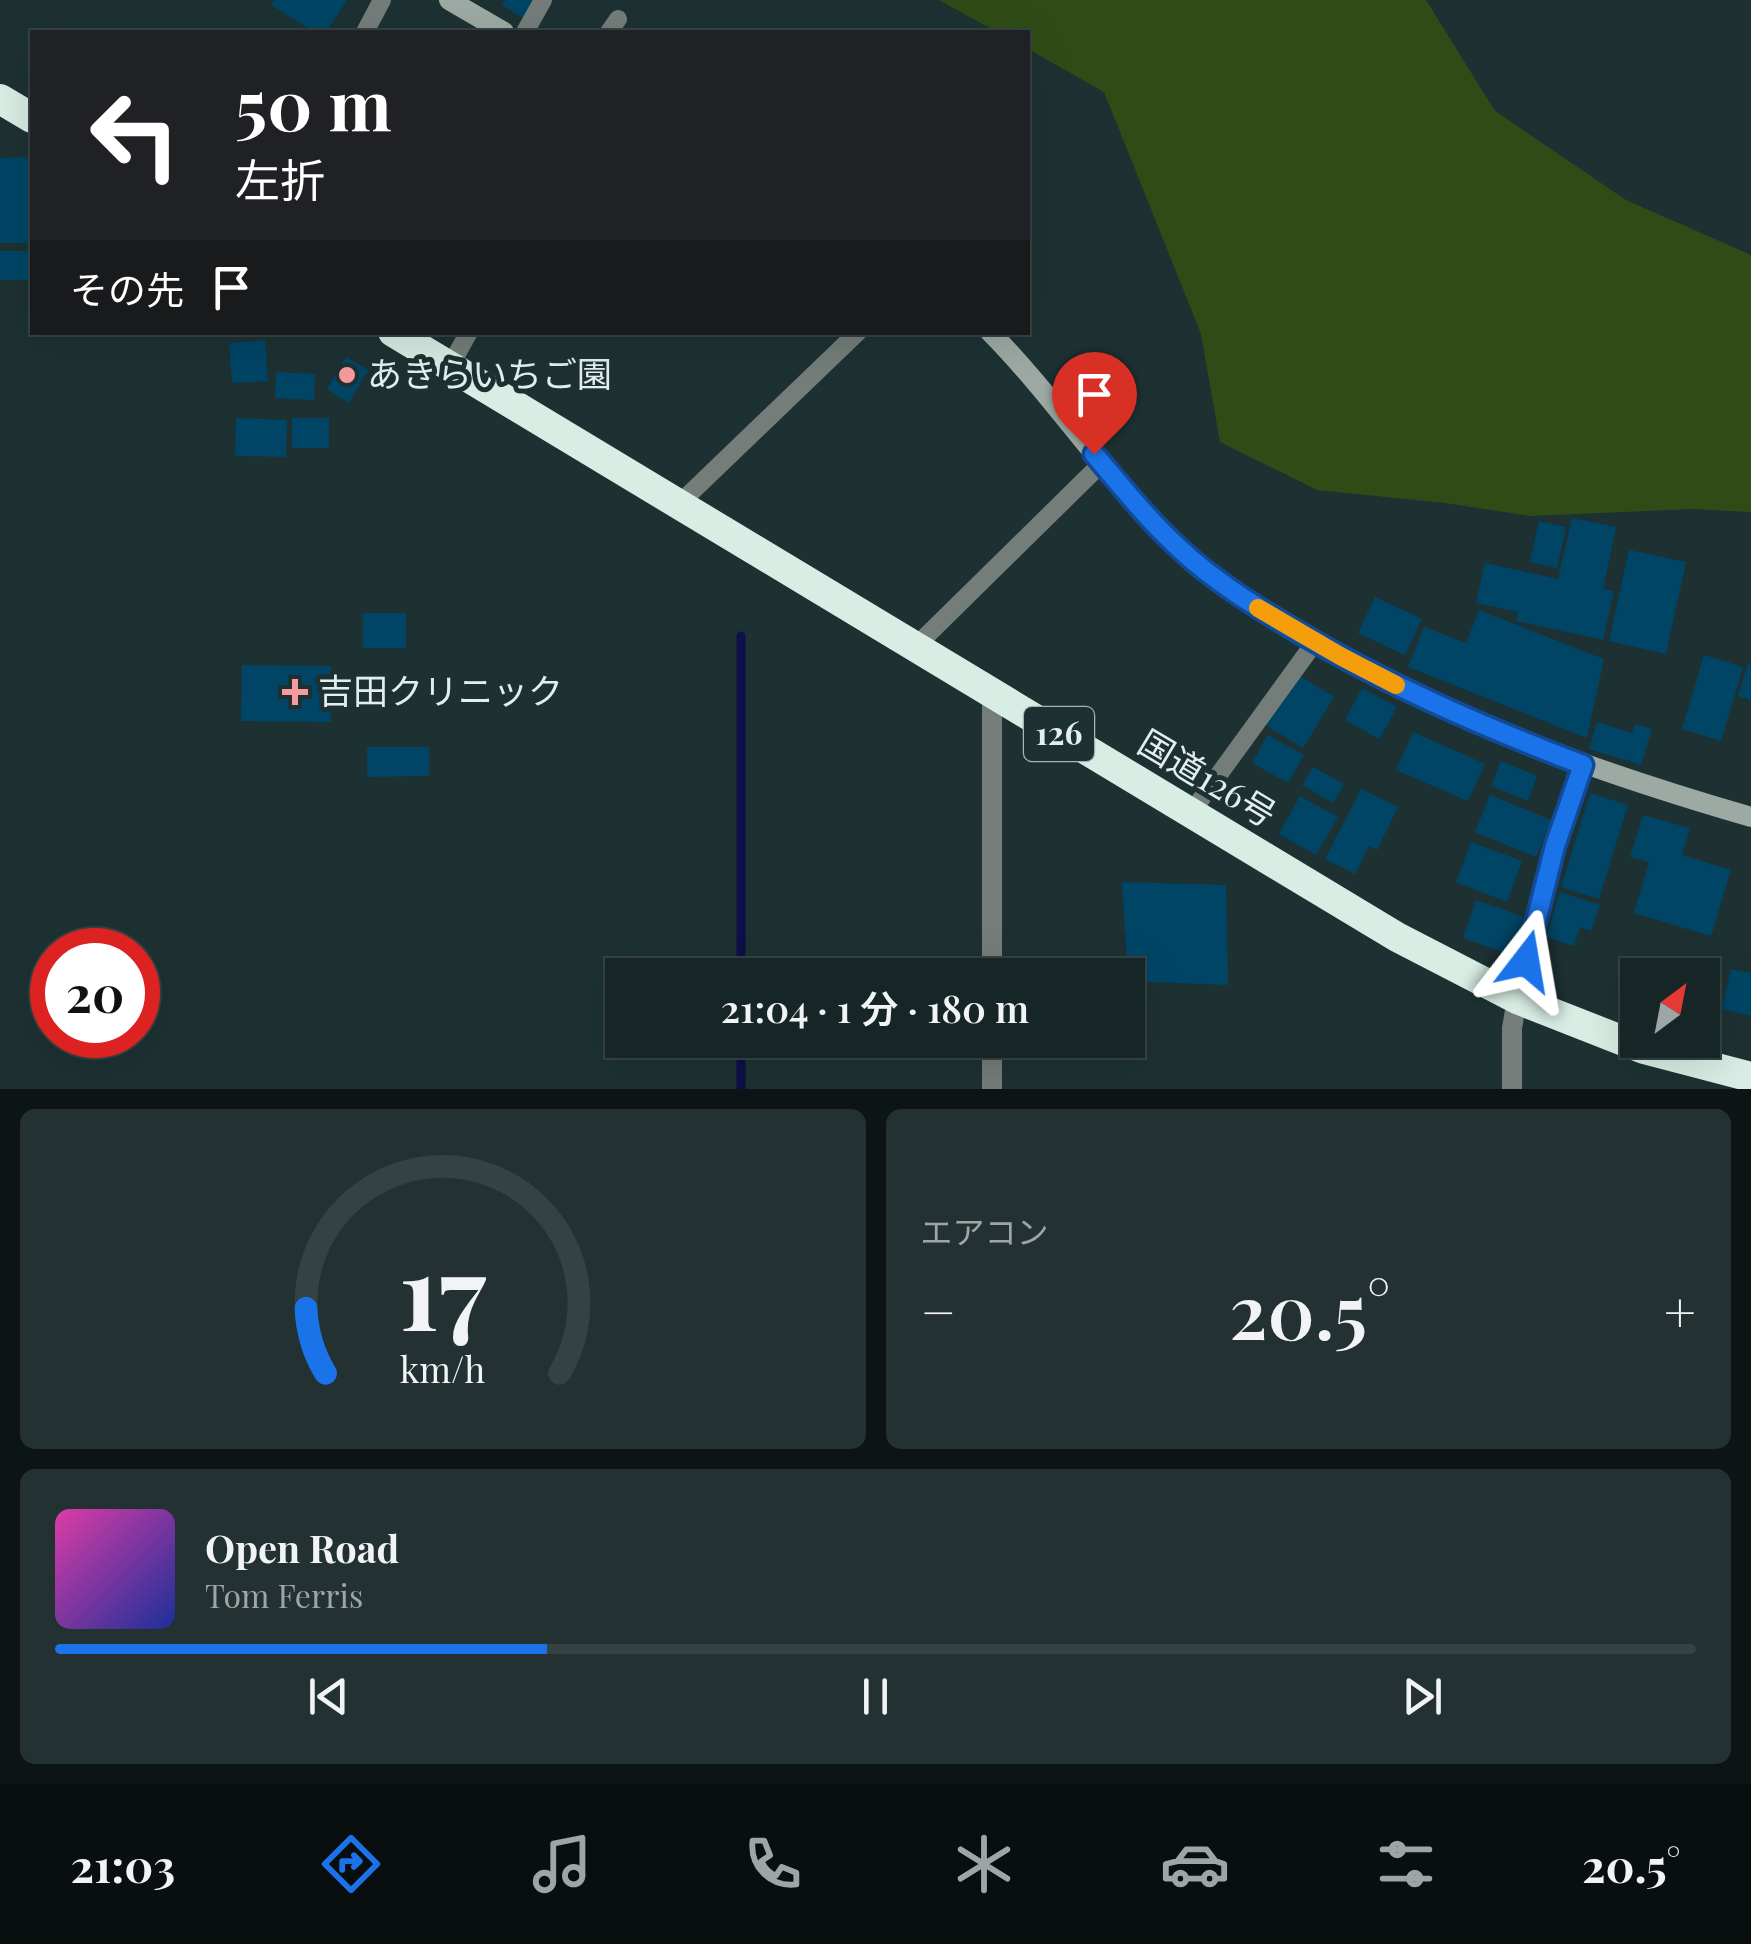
<!DOCTYPE html>
<html lang="ja">
<head>
<meta charset="utf-8">
<style>
	:root { --surface:#162526; --page:#233132; --text:#f1f3f6; --muted:#9ea5a7; --line:#354243; --accent:#1a73e8 }
	body { margin:0; font-family:"Playfair Display","Noto Sans JP",serif; background:var(--page); color:var(--text); height:100vh; display:flex; flex-direction:column; font-size:38px; white-space:nowrap }
	* { box-sizing:border-box; margin:0 }
	p { font-size:32px; color:var(--muted) }
	.icon { flex:none; width:55px; height:55px; fill:none; stroke:currentColor; stroke-width:2; stroke-linecap:round; stroke-linejoin:round }
	.map { position:relative; height:1089px; overflow:hidden }
	.sheet { display:flex; flex-direction:column; gap:20px; padding:20px; background:#0c1415; flex:1 }
	.sheet>* { flex:none }
	.guide { position:absolute; left:30px; top:30px; width:1000px; height:305px; border-radius:0px; box-shadow:0 10px 40px #0002,0 0 0 2px var(--line); background:#202124; color:#fff; overflow:hidden }
	.needle { width:65px; rotate:32deg }
	.tools { position:absolute; left:1620px; top:958px; display:grid; gap:20px }
	.tools a { display:grid; place-items:center; width:100px; height:100px; border-radius:0px; background:var(--surface); box-shadow:0 10px 40px #0002,0 0 0 2px var(--line); font-size:50px }
	.speed { position:absolute; left:30px; top:928px; display:flex; gap:20px; font-size:50px; font-weight:700; text-align:center }
	.speed>* { display:grid; place-content:center; width:130px; height:130px; border-radius:50%; background:var(--surface); box-shadow:0 10px 40px #0002,0 0 0 2px var(--line); line-height:1 }
	.speed .limit { border:15px solid #d22; background:#fff; color:#111 }
	.pin { position:absolute; display:grid; place-items:center; width:85px; height:85px; color:#fff; margin:-102px -42px; border-radius:50% 50% 50% 0; rotate:-45deg; box-shadow:0 0 10px #0007 }
	.pin .icon { rotate:45deg }
	.me { position:absolute; width:110px; margin:-55px; rotate:14deg; stroke-linejoin:round; filter:drop-shadow(0 0 8px #0008) }
	.turn { display:flex; align-items:center; gap:35px; height:210px; padding:0 40px; font-size:45px }
	.turn .icon { width:130px; height:130px; stroke-width:2.5 }
	.turn b { display:block; font-size:70px; line-height:85px }
	.then { display:flex; align-items:center; height:95px; padding:0 40px; background:#0003; gap:20px; font-size:38px }
	.big { font-size:75px; font-weight:600; line-height:1.1 }
	.sheet .tile { flex:1; display:flex; flex-direction:column; justify-content:center; gap:15px; min-width:0; padding:0 35px; border-radius:15px; background:var(--page) }
	.sheet .dial { align-items:center; gap:0 }
	.dial svg { height:260px; overflow:visible; fill:none; stroke:var(--line); stroke-width:7; stroke-linecap:round; text-anchor:middle }
	.dial text { fill:var(--text); stroke:none }
	.song { display:flex; align-items:center; gap:30px }
	.cover { width:120px; height:120px; border-radius:15px; background:linear-gradient(135deg,hsl(320 70% 55%),hsl(230 70% 35%)) }
	.played { height:10px; border-radius:5px; background:linear-gradient(90deg,var(--accent) 30%,var(--line) 30%) }
	.keys { display:flex; justify-content:space-around; direction:ltr }
	.heat { display:flex; justify-content:space-between; align-items:center; font-size:55px; direction:ltr }
	.sheet .tiles { flex:1; display:grid; gap:20px; grid-template-columns:1fr 1fr }
	.tile:last-child { grid-column:span 2 }
	.trip { position:absolute; left:605px; top:958px; width:540px; height:100px; border-radius:0px; background:var(--surface); box-shadow:0 10px 40px #0002,0 0 0 2px var(--line); font-weight:600; line-height:100px; text-align:center }
	.tabs { display:flex; height:160px; justify-content:space-around; align-items:center; background:#090f0f; color:var(--muted) }
	.tabs .icon { width:70px; height:70px }
	.tabs .on { color:var(--accent) }
	.tabs b { font-size:45px; color:var(--text) }
	.map>svg:first-child { display:block }
	.green { fill:#2f4c16 }
	.lines { fill:none; stroke-linecap:round; stroke-linejoin:round }
	.stream { stroke:#0e1049; stroke-width:9 }
	.building { fill:#014566 }
	.lane { stroke:#747d79; stroke-width:18 }
	.street { stroke:#747d79; stroke-width:20 }
	.secondary { stroke:#9daaa4; stroke-width:20 }
	.highway { stroke:#d8ede4; stroke-width:30 }
	.route-casing { stroke:#114b97; stroke-width:25 }
	.route { stroke:#1a73e8; stroke-width:18 }
	.slow { stroke:#f59e0b; stroke-width:18 }
	.poi-dot { fill:#f59b9e; stroke:#1d3133; stroke-width:4 }
	.labels { text-anchor:middle; stroke-width:10; stroke-linejoin:round; paint-order:stroke }
	.shield { fill:#1d3133; stroke:#a7b5b7; stroke-width:2.5 }
	.shield-label { font-size:32px; font-weight:bold; fill:#e2eeef }
	.poi-label { font-size:35px; fill:#e2eeef; stroke:#1d3133; text-anchor:start }
	.street-label { font-size:35px; fill:#e2eeef; stroke:#1d3133 }
</style>
</head>
<body>
<div class="map">
<svg width="1751" height="1089" viewBox="0 0 1751 1089">
	<rect width="100%" height="100%" fill="#1d3133"/>
	<!-- green -->
	<path class="green" d="M939,0H1426L1495,111L1626,200L1751,255V512L1692,509L1531,516L1445,503L1317,490L1220,442L1201,334L1104,92L1028,49V32H997Z"/>
	<g class="lines">
		<!-- stream -->
		<path class="stream" d="M741,636V975
			M741,1040V1089"/>
	</g>
	<!-- building -->
	<path class="building" d="M274,0H347L326,32H314L271,5Z
		M505,0H535L523,18L502,5Z
		M32,157V243H0V158Z
		M0,251H32V280H0Z
		M265,340L268,381L232,383L229,343Z
		M346,357L368,370L349,403L327,389Z
		M276,372L315,374L314,400L275,398Z
		M236,418L287,420L286,457L235,456Z
		M292,418H329V448H292Z
		M1572,518L1616,527L1603,589L1614,591L1603,640L1516,621L1518,612L1476,603L1485,563L1558,579Z
		M1539,521L1566,527L1557,568L1530,562Z
		M1629,550L1686,562L1666,654L1609,641Z
		M1375,597L1422,619L1405,655L1358,633Z
		M1479,610L1604,659L1587,738L1408,667L1424,627L1466,643Z
		M363,613H406V648H363Z
		M1704,655L1743,667L1721,741L1682,729Z
		M1748,664L1751,665V700L1738,696Z
		M242,665L331,666V722L241,721Z
		M1297,674L1334,697L1303,748L1265,725Z
		M1362,688L1397,707L1379,739L1345,720Z
		M1597,722L1632,733L1635,724L1652,729L1641,765L1589,749Z
		M1413,732L1485,764L1468,801L1396,770Z
		M1268,735L1304,755L1288,783L1252,763Z
		M367,747H429V776L367,777Z
		M1501,761L1537,776L1528,801L1491,786Z
		M1313,767L1344,784L1333,803L1302,785Z
		M1361,789L1398,807L1377,850L1369,846L1355,874L1325,859Z
		M1590,793L1628,805L1599,899L1561,887Z
		M1490,795L1551,820L1536,857L1475,832Z
		M1300,796L1338,817L1316,855L1279,834Z
		M1643,815L1690,828L1682,855L1731,870L1711,936L1634,913L1649,862L1630,857Z
		M1471,842L1522,861L1507,902L1456,882Z
		M1122,882L1226,885L1228,985L1128,981Z
		M1560,892L1600,905L1591,931L1580,927L1574,946L1546,937Z
		M1476,900L1533,920L1520,958L1463,938Z
		M1731,969L1751,973V1016L1722,1009Z"/>
	<g class="lines">
		<!-- lane -->
		<path class="lane" d="M365,32L382,0
			M525,32L543,0
			M609,32L618,19
			M450,366L469,332
			M679,504L858,332
			M915,647L1102,463
			M1191,813L1315,642
			M1517,999L1555,846L1583,765"/>
		<!-- street -->
		<path class="street" d="M992,693V975
			M992,1040V1089
			M1512,1089V1028L1517,999"/>
		<!-- secondary -->
		<path class="secondary" d="M449,0L504,32
			M990,332C1058,401 1110,483 1180,549C1216,583 1261,610 1304,635C1444,718 1596,772 1751,817"/>
		<!-- highway -->
		<path class="highway" d="M0,99L32,118
			M393,332L1397,937L1517,999L1644,1049L1751,1077"/>
	</g>
	<g class="lines">
		<!-- route casing -->
		<g class="route-casing">
			<path id="route" d="M1094,454C1122,487 1149,521 1181,550C1214,581 1255,606 1293,629C1387,685 1481,726 1583,765L1555,846L1526,961"/>
		</g>
		<!-- route -->
		<use href="#route" class="route"/>
		<!-- slow -->
		<path class="slow" d="M1258,608L1342,657L1396,685"/>
	</g>
	<!-- markers -->
	<g class="poi-dot">
		<circle cx="347" cy="375" r="10"/>
		<path d="M290 677h10v10h10v10h-10v10h-10v-10h-10v-10h10z"/>
	</g>
	<g class="labels">
		<!-- shield labels -->
		<rect class="shield" x="1024" y="707" width="70" height="54" rx="8"/>
		<g class="shield-label">
			<text x="1059" y="745">126</text>
		</g>
		<!-- poi labels -->
		<g class="poi-label">
			<text x="367" y="387">あきらいちご園</text>
			<text x="318" y="704">吉田クリニック</text>
		</g>
		<!-- street labels -->
		<g class="street-label">
			<text transform="translate(1207 779) rotate(31)" y="12">国道126号</text>
		</g>
	</g>
</svg>
<div class="tools">
<a><svg class="needle" viewBox="-14 -14 28 28"><path d="M0-13l5 13h-10z" fill="#e53935"/><path d="M0 13l5-13h-10z" fill="#9ea5a7"/></svg></a>
</div>
<div class="speed"><div class="limit">20</div></div>
<div class="pin" style="left:1094px;top:454px;background:#d93025"><svg class="icon" aria-label="arrive" viewBox="0 0 24 24"><path d="M6 21V4h12l-3 4 3 4H6"/></svg></div>
<svg class="me" style="left:1526px;top:961px" viewBox="-20 -20 40 40"><path d="M0-17L14 15 0 8-14 15z" fill="#1a73e8" stroke="#fff" stroke-width="4"/></svg>
<div class="trip">21:04 · 1 分 · 180 m</div>
<div class="guide">
<div class="turn"><svg class="icon" aria-label="left" viewBox="0 0 24 24"><path d="M17 20v-9H6M10 6l-5 5 5 5"/></svg><div><b>50 m</b>左折</div></div>
<div class="then">その先<svg class="icon" aria-label="arrive" viewBox="0 0 24 24"><path d="M6 21V4h12l-3 4 3 4H6"/></svg></div>
</div>
</div>
<section class="sheet">
<div class="tiles">
<div class="tile dial"><svg viewBox="0 0 100 80">
<path d="M14 69A42 42 0 1 1 86 69"/>
<path d="M14 69A42 42 0 0 1 8 49" stroke="#1a73e8"/>
<text x="50" y="56" font-size="32" font-weight="700">17</text>
<text x="50" y="72" font-size="11">km/h</text>
</svg></div>
<div class="tile"><p>エアコン</p>
<div class="heat"><a>−</a><b class="big">20.5°</b><a>+</a></div>
</div>
<div class="tile">
<div class="song"><i class="cover"></i><div><b>Open Road</b><p>Tom Ferris</p></div></div>
<div class="played"></div>
<div class="keys"><svg class="icon" aria-label="previous" viewBox="0 0 24 24"><path d="M18 5L8 12l10 7zM5 5v14"/></svg><svg class="icon" aria-label="pause" viewBox="0 0 24 24"><path d="M8 5v14M16 5v14"/></svg><svg class="icon" aria-label="next" viewBox="0 0 24 24"><path d="M6 5l10 7-10 7zM19 5v14"/></svg></div>
</div>
</div>
</section>
<nav class="tabs">
<b>21:03</b>
<svg class="icon on" aria-label="directions" viewBox="0 0 24 24"><path d="M12 3l9 9-9 9-9-9zM9 14v-3h6M13 9l2 2-2 2"/></svg>
<svg class="icon" aria-label="music" viewBox="0 0 24 24"><path d="M9 18V5l10-2v13"/><circle cx="6" cy="18" r="3"/><circle cx="16" cy="16" r="3"/></svg>
<svg class="icon" aria-label="phone" viewBox="0 0 24 24"><path d="M5 4h4l2 5-3 2q2 4 5 5l2-3 5 2v4C11 20 4 13 5 4z"/></svg>
<svg class="icon" aria-label="climate" viewBox="0 0 24 24"><path d="M12 3v18M4 7l16 10M4 17L20 7"/></svg>
<svg class="icon" aria-label="car" viewBox="0 0 24 24"><path d="M5 17H2v-5l4-1 3-4h7l3 4 3 1v5h-3M9 17h6M6 11h13"/><circle cx="7" cy="17" r="2"/><circle cx="17" cy="17" r="2"/></svg>
<svg class="icon" aria-label="filters" viewBox="0 0 24 24"><path d="M4 7h16M4 17h16"/><circle cx="9" cy="7" r="2"/><circle cx="15" cy="17" r="2"/></svg>
<b>20.5°</b>
</nav>
</body>
</html>
